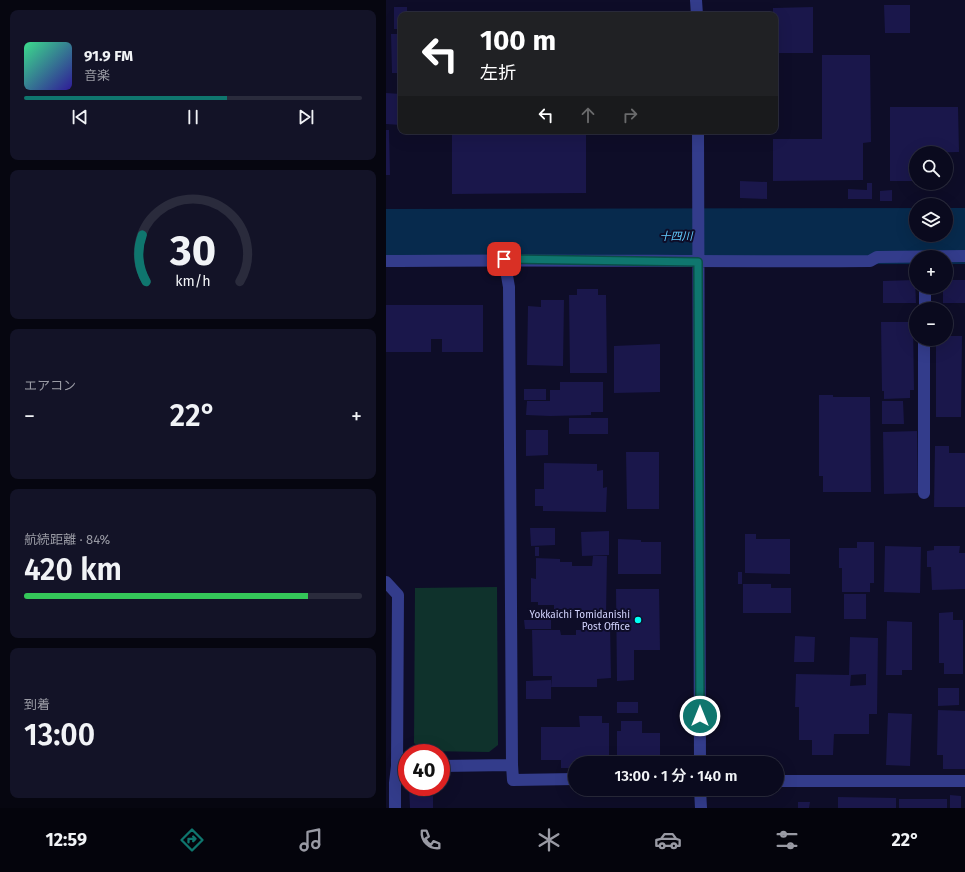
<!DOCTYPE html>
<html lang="ja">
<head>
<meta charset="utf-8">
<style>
	:root { --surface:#0a0a1e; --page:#131327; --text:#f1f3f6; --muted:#999aa4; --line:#2a2b3c; --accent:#0f766e }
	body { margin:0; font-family:"Fira Sans","Noto Sans JP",sans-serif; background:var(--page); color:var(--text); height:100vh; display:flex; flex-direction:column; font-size:15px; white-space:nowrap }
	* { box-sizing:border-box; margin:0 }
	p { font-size:13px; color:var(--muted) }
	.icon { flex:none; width:22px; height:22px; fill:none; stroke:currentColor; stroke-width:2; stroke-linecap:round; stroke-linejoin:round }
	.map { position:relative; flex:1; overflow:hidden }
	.sheet { display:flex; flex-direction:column; gap:10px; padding:10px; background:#060610; width:386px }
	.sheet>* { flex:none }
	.banner { position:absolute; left:12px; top:12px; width:380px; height:122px; border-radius:8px; box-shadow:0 4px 16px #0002,0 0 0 1px var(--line); background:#202124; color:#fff; overflow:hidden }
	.controls { position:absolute; left:523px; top:146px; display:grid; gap:8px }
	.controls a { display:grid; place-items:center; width:44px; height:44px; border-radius:50%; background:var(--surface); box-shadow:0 4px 16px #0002,0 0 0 1px var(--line); font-size:20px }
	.speed { position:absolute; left:12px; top:744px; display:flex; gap:8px; font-size:20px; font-weight:700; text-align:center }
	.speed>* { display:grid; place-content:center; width:52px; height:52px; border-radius:50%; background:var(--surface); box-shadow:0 4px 16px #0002,0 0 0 1px var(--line); line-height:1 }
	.speed .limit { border:6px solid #d22; background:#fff; color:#111 }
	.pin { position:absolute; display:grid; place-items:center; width:34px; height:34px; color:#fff; margin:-17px; border-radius:8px; box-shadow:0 2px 6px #0006 }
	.me { position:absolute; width:44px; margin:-22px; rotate:0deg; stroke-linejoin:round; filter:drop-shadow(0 0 3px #0008) }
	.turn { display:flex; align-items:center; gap:14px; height:84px; padding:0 16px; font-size:18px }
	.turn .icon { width:52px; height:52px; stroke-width:2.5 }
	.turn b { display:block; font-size:28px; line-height:34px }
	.lanes { display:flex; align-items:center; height:38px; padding:0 16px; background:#0003; justify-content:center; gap:20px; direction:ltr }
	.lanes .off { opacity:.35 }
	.big { font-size:30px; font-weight:600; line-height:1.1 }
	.sheet .tile { flex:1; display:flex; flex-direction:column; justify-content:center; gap:6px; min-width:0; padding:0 14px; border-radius:8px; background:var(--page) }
	.sheet .dial { align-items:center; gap:0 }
	.dial svg { height:104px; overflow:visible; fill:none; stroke:var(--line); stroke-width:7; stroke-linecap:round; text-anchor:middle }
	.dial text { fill:var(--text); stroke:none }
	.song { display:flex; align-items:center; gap:12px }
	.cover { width:48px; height:48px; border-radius:6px; background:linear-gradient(135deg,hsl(150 70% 55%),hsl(250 70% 35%)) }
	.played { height:4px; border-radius:2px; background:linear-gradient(90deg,var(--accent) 60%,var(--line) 60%) }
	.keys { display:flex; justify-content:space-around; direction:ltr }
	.heat { display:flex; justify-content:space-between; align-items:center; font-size:22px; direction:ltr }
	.charge { height:6px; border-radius:3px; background:linear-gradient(90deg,#34c759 84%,var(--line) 0) }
	.trip { position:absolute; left:182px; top:756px; width:216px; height:40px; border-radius:20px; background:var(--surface); box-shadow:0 4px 16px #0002,0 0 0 1px var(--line); font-weight:600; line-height:40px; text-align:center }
	.menu { display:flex; height:64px; justify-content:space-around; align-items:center; background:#04040c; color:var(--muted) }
	.menu .icon { width:28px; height:28px }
	.menu .selected { color:var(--accent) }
	.menu b { font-size:18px; color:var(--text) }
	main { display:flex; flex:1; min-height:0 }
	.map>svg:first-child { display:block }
	.green { fill:#0f322c }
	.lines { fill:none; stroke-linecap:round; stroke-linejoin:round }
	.river { stroke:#072a4d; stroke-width:56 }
	.building { fill:#1a174b; fill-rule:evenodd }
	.minor { stroke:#333c8b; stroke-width:12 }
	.route-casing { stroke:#0a4d48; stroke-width:10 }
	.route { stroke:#0f766e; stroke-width:7 }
	.poi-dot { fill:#00fff4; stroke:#0e0d28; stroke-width:1.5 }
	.labels { text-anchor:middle; stroke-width:4; stroke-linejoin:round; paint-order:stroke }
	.poi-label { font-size:10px; fill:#d4d5ff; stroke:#0e0d28; text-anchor:end }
	.water-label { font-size:11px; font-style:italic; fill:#62ccff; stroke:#0e0d28 }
</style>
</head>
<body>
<main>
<section class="sheet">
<div class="tile">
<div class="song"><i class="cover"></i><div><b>91.9 FM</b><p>音楽</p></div></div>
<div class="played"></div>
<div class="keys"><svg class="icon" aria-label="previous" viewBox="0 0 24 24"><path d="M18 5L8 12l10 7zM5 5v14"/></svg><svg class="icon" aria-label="pause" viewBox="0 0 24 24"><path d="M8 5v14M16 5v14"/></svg><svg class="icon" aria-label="next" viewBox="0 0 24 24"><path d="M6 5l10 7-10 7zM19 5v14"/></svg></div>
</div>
<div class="tile dial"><svg viewBox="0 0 100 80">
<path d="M14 69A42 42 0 1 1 86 69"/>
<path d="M14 69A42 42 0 0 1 11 33" stroke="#0f766e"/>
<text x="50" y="56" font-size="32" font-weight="700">30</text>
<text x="50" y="72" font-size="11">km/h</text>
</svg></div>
<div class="tile"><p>エアコン</p>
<div class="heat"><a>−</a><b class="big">22°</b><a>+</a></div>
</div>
<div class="tile"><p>航続距離 · 84%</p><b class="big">420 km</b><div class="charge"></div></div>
<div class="tile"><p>到着</p><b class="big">13:00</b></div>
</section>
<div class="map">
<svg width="579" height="808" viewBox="0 0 579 808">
	<rect width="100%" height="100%" fill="#0e0d28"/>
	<!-- green -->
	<path class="green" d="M111,587L112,745L103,752L38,751L28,743L29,588Z"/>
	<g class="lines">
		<!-- river -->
		<path class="river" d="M0,237L579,236"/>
	</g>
	<!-- building -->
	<path class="building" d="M498,5H524V33H499Z
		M8,7H21V15H15V29H8Z
		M427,7V53H389V15H387V8Z
		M5,34H15V73H6Z
		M436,55H484L485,142L477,143V180L387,181V139H436Z
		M0,93L15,94V125L0,124Z
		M504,107H572L573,152L530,153V181H504Z
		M0,130H3L4,175H0Z
		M66,131H200V193L66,194Z
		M354,181L381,182V199L354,198Z
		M481,183H486V199H462V189L481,190Z
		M506,190V201H494V191Z
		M529,280L530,303H497V281Z
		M560,280H579V303H557V287H560Z
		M191,289H212V295H220L221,373H184L183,295H191Z
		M155,300H178L177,366L141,365L142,306L155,307Z
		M0,305H97V352H56V339H45V352H0Z
		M495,322H527L528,390H524V398L498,399V391H496Z
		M560,336H576L575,417H550V339H560Z
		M274,344V392L228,393V346Z
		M174,382H217V412H205V415L164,416V407V416L140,415L141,401H164V390H174Z
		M138,389H160V400H138Z
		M433,395H447V397H484L485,492H437V476H433Z
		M496,401H517L518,424H496Z
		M183,418H222V434H183Z
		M140,430H162V455L140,456Z
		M531,431L532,493L498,494L497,432Z
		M549,446H563V453H579V507H548Z
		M240,452H273V509H241Z
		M158,463L211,464V471L217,470V488L221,487L220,512L157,511V506H149V489H158Z
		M144,528H169V545L145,546Z
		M223,531V555L196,556L195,532Z
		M359,534H370V539H404V574L359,573Z
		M232,539L255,540V542H275V574H232Z
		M471,542H488V583H484V592H456V568H453V548H471Z
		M499,546L535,547L534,593L498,592Z
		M548,546H574L573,553H579V589L546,590L545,567H541V551L548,550Z
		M149,547H153V556H149Z
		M207,556H221L220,616H206V612H189L188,609H168V605H152V602H145V578L150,579V558L174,559V562H186V566H206Z
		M352,572H356V584H352Z
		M357,584H385V588H405V613H357Z
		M230,589H273L274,650H248V680L231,681Z
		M458,594H480V619H458Z
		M567,612V620H577V674H558V663H553V613Z
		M138,620H165V629H139Z
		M501,621L526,622V670H516V675H500Z
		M215,623H224L225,678L211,679V687H165L166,676H147L146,630H174L175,635H190V630H215Z
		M409,636L429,637L428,662H408Z
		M464,637L492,638L491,714H483V734H448L447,755H426V740H413V707H409L410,674L463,675ZM480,674V685L464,686L465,675Z
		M165,680V699H140V681Z
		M552,688H573V705L552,706Z
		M231,702H252V713H231Z
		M552,710L579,711V769H557V755H551Z
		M502,713L526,714L524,766L500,765Z
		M193,716H216V723H223V762L189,763V768H175V760H155V727H194Z
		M235,721H256V733H274V763H231V731H235Z
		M23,787H39L40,797L47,796V808H24Z
		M564,795L575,796V808H564Z
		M452,797L510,798V808H452Z
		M513,799H561V808H513Z
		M412,802H424L423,808H412Z"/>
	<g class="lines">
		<!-- minor -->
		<path class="minor" d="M310,0L311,15
			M312,131L314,763
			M0,261C161,259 322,262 484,261L491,257L579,256
			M539,309V287
			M538,493V339
			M0,582L12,595L11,766L9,783V808
			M126,765L127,780L189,779
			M55,766L126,765L123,287L118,259
			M391,781H579
			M314,789L315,808"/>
	</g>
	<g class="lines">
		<!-- route casing -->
		<g class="route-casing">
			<path id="route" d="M118,259L312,262L314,716"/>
		</g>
		<!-- route -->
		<use href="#route" class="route"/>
	</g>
	<!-- markers -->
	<circle class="poi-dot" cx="252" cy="620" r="4"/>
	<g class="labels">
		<!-- poi labels -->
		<g class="poi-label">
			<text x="244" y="618">Yokkaichi Tomidanishi<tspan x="244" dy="12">Post Office</tspan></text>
		</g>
		<!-- water labels -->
		<g class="water-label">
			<text x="290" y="240">十四川</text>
		</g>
	</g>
</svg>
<div class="controls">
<a><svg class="icon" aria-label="search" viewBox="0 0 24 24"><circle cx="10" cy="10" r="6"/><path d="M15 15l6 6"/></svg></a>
<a><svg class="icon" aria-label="layers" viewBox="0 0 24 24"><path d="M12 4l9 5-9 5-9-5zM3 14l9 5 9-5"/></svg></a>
<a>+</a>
<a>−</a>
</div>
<div class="speed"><div class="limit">40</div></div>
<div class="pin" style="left:118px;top:259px;background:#d93025"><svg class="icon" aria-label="arrive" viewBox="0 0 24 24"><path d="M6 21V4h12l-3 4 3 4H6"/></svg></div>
<svg class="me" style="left:314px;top:716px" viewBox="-20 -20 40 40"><circle r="17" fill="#0f766e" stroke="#fff" stroke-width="3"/><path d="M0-11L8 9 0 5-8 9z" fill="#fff"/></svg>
<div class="trip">13:00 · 1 分 · 140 m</div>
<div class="banner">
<div class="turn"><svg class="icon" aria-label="left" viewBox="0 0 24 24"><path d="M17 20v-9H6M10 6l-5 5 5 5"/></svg><div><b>100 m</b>左折</div></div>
<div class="lanes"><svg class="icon" aria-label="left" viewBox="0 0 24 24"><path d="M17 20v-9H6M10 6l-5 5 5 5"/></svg><svg class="icon off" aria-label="ahead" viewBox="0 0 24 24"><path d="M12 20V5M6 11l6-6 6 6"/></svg><svg class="icon off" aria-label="right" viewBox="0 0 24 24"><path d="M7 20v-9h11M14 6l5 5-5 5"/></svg></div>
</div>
</div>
</main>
<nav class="menu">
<b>12:59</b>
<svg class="icon selected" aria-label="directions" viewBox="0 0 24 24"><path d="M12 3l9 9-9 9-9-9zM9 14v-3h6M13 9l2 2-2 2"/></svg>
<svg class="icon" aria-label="music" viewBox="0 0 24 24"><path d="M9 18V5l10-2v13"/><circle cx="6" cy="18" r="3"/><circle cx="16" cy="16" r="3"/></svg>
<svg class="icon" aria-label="phone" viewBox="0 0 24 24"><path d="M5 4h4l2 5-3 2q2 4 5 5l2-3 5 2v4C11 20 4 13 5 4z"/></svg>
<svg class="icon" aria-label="climate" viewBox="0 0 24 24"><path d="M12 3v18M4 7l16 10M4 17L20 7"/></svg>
<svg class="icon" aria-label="car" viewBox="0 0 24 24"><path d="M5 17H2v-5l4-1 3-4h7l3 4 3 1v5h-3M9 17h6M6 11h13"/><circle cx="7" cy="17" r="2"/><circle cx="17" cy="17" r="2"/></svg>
<svg class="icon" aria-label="filters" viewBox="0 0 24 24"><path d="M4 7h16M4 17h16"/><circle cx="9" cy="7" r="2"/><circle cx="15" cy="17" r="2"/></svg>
<b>22°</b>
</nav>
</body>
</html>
